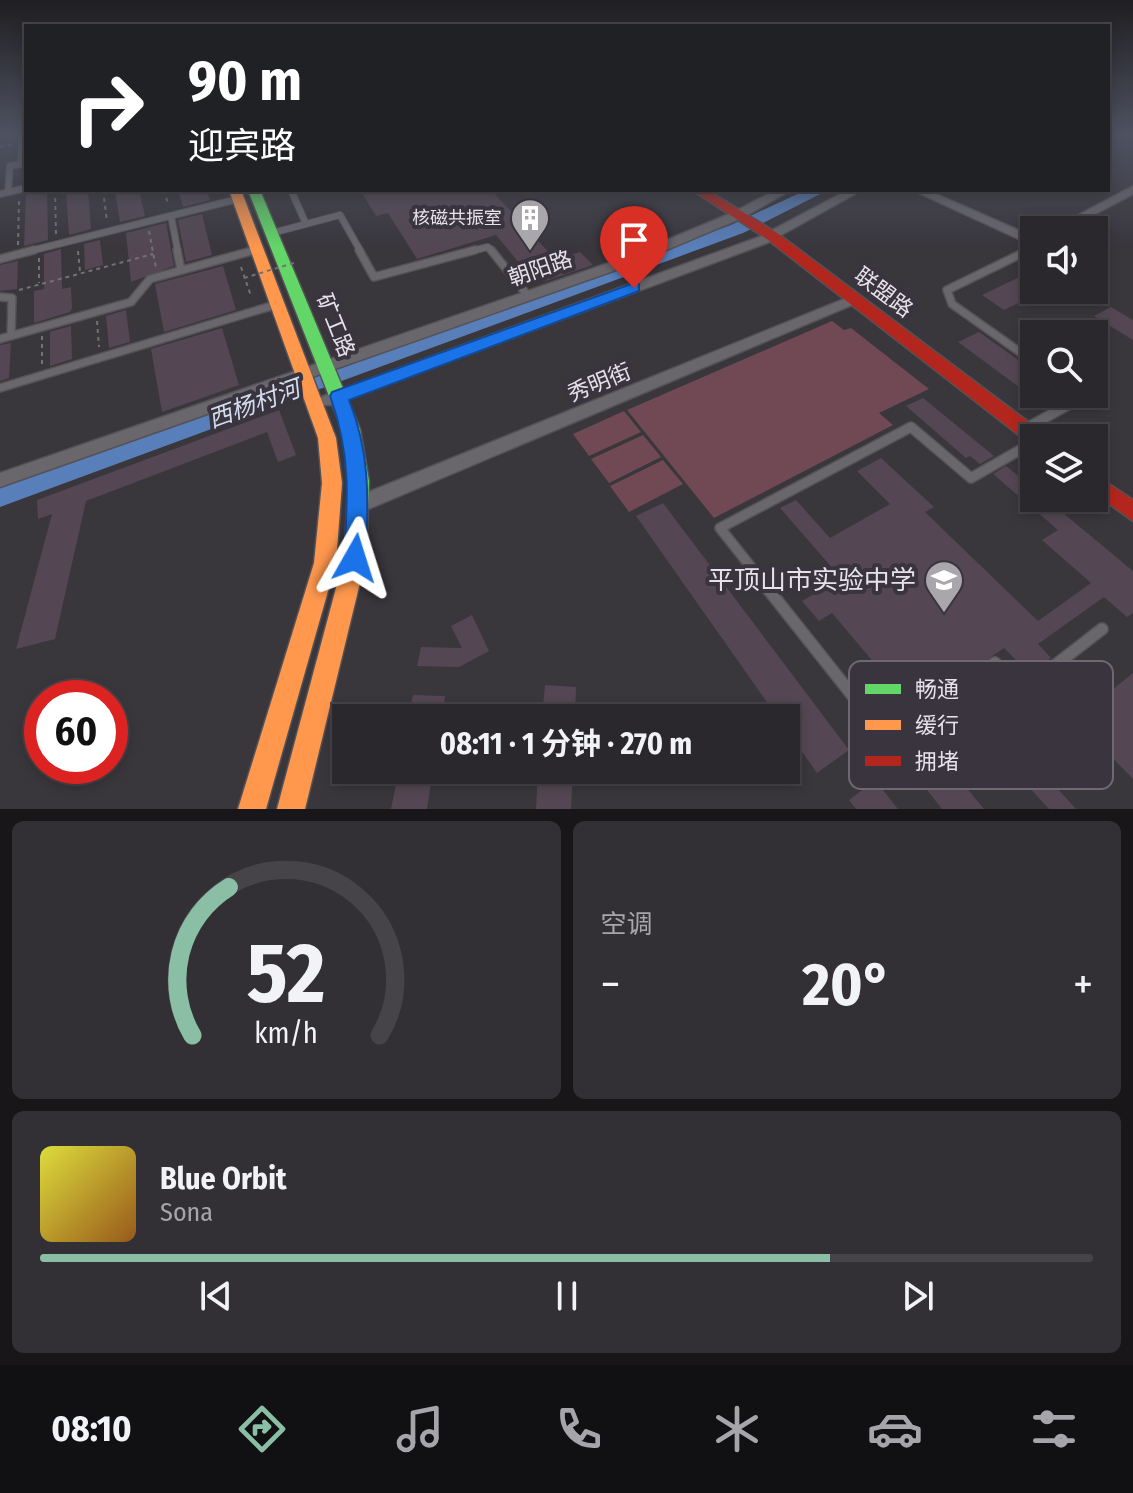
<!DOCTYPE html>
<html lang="zh">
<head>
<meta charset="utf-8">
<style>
	:root { --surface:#2b282d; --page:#333035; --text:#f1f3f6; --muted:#a6a6aa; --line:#474449; --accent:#8abfa5 }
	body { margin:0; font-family:"Fira Sans Condensed","Noto Sans SC",sans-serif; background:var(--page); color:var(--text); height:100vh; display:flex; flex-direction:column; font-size:30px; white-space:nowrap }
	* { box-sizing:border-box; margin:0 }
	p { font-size:26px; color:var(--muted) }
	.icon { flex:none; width:44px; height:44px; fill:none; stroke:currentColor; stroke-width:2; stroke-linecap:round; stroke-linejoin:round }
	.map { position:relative; height:809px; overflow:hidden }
	.drawer { display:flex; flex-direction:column; gap:12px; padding:12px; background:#181619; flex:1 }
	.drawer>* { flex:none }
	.banner { position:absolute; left:24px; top:24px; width:1086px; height:168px; border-radius:0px; box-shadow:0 4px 12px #0003,0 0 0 2px var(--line); background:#202124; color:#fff; overflow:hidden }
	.tools { position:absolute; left:1020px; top:216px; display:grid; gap:16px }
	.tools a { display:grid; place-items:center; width:88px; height:88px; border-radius:0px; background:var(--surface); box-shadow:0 4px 12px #0003,0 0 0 2px var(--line); font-size:40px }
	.speed { position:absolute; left:24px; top:680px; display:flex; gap:16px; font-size:40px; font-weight:700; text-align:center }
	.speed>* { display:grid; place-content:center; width:104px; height:104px; border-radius:50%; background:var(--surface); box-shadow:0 4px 12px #0003,0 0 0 2px var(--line); line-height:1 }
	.speed .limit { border:12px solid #d22; background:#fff; color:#111 }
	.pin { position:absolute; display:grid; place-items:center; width:68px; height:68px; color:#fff; margin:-82px -34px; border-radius:50% 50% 50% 0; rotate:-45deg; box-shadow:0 0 8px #0007 }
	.pin .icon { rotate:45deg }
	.me { position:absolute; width:88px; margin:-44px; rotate:6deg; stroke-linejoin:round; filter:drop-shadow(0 0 6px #0008) }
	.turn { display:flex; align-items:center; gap:28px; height:168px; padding:0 32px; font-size:36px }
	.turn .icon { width:104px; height:104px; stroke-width:2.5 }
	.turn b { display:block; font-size:56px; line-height:68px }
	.big { font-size:60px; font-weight:700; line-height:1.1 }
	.drawer .tile { flex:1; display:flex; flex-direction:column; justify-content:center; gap:12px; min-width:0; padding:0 28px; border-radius:12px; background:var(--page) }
	.drawer .dial { align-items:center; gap:0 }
	.dial svg { height:208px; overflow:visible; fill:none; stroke:var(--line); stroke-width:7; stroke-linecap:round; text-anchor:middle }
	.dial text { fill:var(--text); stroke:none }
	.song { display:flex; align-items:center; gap:24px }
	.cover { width:96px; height:96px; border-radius:12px; background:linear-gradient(135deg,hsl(60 70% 55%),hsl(30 70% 35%)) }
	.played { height:8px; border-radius:4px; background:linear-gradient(90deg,var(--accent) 75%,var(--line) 75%) }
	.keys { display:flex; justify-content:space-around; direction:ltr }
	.heat { display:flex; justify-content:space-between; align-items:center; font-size:44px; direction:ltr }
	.drawer .tiles { flex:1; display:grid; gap:12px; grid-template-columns:1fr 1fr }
	.tile:last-child { grid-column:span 2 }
	.trip { position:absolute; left:332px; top:704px; width:468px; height:80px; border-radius:0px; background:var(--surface); box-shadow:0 4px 12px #0003,0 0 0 2px var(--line); font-weight:700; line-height:80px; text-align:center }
	.tab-bar { display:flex; height:128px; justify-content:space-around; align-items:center; background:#111012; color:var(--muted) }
	.tab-bar .icon { width:56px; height:56px }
	.tab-bar .current { color:var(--accent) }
	.tab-bar b { font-size:36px; color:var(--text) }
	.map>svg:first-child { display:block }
	.green { fill:#714954 }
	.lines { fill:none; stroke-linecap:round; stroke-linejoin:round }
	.river { fill:#587fba; fill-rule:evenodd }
	.building { fill:#544753 }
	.lane-far3-casing { stroke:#545257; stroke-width:8 }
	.lane-far2-casing { stroke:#545257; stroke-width:10 }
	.lane-far1-casing { stroke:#545257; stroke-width:12 }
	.lane-casing { stroke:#545257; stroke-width:14 }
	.street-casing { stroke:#545257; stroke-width:3 }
	.fast-casing { stroke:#545257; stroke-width:3 }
	.slow-casing { stroke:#545257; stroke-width:3 }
	.jam-casing { stroke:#545257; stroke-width:3 }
	.path { stroke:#737175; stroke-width:2; stroke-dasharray:4 4; stroke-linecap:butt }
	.lane-far3 { stroke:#69676c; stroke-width:6 }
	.lane-far2 { stroke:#69676c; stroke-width:7 }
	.lane-far1 { stroke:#69676c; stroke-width:9 }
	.lane { stroke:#69676c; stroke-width:11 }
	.street { fill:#69676c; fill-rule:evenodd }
	.fast { fill:#63d668; fill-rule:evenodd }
	.slow { fill:#ff974d; fill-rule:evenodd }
	.jam { fill:#b3261e; fill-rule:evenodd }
	.path-bridge { stroke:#737175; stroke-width:2; stroke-dasharray:4 4; stroke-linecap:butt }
	.route { fill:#1a73e8; stroke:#114b97; stroke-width:2 }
	.labels { text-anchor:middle; stroke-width:8; stroke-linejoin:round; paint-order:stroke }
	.far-poi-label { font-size:18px; fill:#e6e2e9; stroke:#39343e; text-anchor:end }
	.street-label { font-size:22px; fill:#e6e2e9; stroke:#39343e }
	.water-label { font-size:24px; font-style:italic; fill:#d2def0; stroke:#39343e }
	.near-poi-label { font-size:26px; fill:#e6e2e9; stroke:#39343e; text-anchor:end }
	.key { fill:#39343e; stroke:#6d6871; stroke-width:2 }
	.key-label { font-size:22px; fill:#e6e2e9 }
</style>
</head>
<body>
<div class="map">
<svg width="1133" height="809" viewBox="0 0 1133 809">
	<rect width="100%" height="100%" fill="#39363c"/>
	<!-- green -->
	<path class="green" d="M832,321L844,330L851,328L929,389L879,413L893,425L714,518L627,410Z
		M624,411L641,432L589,456L573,434Z
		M643,435L661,457L609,483L591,459Z
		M663,460L683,484L629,512L610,486Z"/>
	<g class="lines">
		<!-- river -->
		<path class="river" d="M806,190H828L743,233L0,507V484L731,225Z"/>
	</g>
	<!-- building -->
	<path class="building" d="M47,190L48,240L24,246L26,195Z
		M66,190H88L91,229L69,235Z
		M115,190H139L145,216L120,222Z
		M178,190H207L210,200L183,207Z
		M360,190H491L556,260L580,252L593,265L543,282L531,267L524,269L496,235L417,259L388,213L376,216Z
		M202,214L212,255L186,262L178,220Z
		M166,223L174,266L131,282L126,233Z
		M100,240L103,265L85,270L84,244Z
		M61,249L62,289L71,287L72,308L70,312L34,323V291L44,289V254Z
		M18,261L17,289L0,291V265Z
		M223,266L236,310L164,332L155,284Z
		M1034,270V295L1004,310L982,295Z
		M1111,307L1133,320V340L1094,316Z
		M126,310L130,342L109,348L106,316Z
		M71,326L72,359L50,366V332L45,333Z
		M222,328L239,385L162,412L151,349Z
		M979,332L1034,371V394H1066L1045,406L958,342Z
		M11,343L9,378L0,381V345Z
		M923,398L994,456L980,464L970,456L966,458L906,406Z
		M279,410L296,455L278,462L267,432L86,501L55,639L16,649L52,514L38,519L37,500Z
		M881,458L934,507L925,512L1038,621L1091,583L1042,540L1058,530L993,474L1006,466L1034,489V498H1045L1133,571V613L1127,617L1104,597L1038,644L1051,658L1030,674L1004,648L914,710L832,613L819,621L802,601L841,578L780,508L796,500L830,538L890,504L857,471Z
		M663,503L849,750L817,773L786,729V718H778L636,516Z
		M472,615L489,651L459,667L417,666L421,647L462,648L451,626Z
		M1064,670L1097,702L1133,673V779L1042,686Z
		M545,685L576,687L575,718H542Z
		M413,695L445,696L442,718H408Z
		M983,706L1076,809H1049L1028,786L1024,790L969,727L974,723L968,717Z
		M926,739L984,809H942L901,757Z
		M399,770H433L427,809H391Z
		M538,770H573L571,809H536Z
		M875,780L898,809H856L849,800Z"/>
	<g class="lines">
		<!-- lane-far3 casing -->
		<g class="lane-far3-casing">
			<path id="lane-far3" d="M291,190L306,224
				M8,192L10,166L21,164L22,135
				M0,194L26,188
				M171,216L178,252
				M272,233L340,215L361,252
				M26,252L238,199
				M248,252L257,250
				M467,252L488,247L492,252
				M1025,252L1031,244"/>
		</g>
		<!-- lane-far2 casing -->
		<g class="lane-far2-casing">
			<path id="lane-far2" d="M177,250L181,270
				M359,250L374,277L475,250
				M491,250L528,296
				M1029,250L947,290L952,304L1034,362
				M0,259L34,250
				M0,297L12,298L11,336
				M0,339L131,302L150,279L255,250
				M0,388L278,304
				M1080,398L1084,396L1080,394"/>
		</g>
		<!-- lane-far1 casing -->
		<g class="lane-far1-casing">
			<path id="lane-far1" d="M1025,429L1084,396
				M762,581L720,528L911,427L971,478L1034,442"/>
		</g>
		<!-- lane casing -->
		<g class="lane-casing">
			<path id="lane" d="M760,579L887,739L995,663L1022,691L1102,629"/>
		</g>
		<!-- street casing -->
		<g class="street-casing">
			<path id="street" d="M1133,186V194L1065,230H1050Z
				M776,190H791L742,218L636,263L0,487V473L626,257L734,212Z
				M848,190H862L767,243L333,405H321L319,401L321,397L759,237Z
				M912,190H927L1034,237V246Z
				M854,295L861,299L859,302L366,510L360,512L354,510L351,504L354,498Z"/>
		</g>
		<!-- fast casing -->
		<g class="fast-casing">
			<path id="fast" d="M248,190H260L360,429L369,481L366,558L363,565L355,568L347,565L344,558L349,481L342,429Z"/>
		</g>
		<!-- slow casing -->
		<g class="slow-casing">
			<path id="slow" d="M229,190H241L336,438L342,483L336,563L266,809H238L314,563L322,483L318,438Z
				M355,548L363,551L366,558L305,809H277L344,558L347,551Z"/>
		</g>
		<!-- jam casing -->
		<g class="jam-casing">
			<path id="jam" d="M692,190H707L777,233L1043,433L1045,438H1034V445L1029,443L767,239Z
				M1094,474L1133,500V521L1094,493Z"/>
		</g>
		<!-- path -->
		<path class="path" d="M0,147L13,144
			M55,190L56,235
			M103,190L107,222
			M164,190L168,204
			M149,231L156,268
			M18,245L19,200
			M78,251L80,272
			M39,258V283
			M241,267L251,296
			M19,290L153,254
			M97,321L99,347
			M42,336V366"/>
		<!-- lane-far3 -->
		<use href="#lane-far3" class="lane-far3"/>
		<!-- lane-far2 -->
		<use href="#lane-far2" class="lane-far2"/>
		<!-- lane-far1 -->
		<use href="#lane-far1" class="lane-far1"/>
		<!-- lane -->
		<use href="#lane" class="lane"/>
		<!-- street -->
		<use href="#street" class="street"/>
		<!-- fast -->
		<use href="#fast" class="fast"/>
		<!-- slow -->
		<use href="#slow" class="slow"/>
		<!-- jam -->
		<use href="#jam" class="jam"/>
		<!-- path-bridge -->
		<path class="path-bridge" d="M244,278L297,262"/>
	</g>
	<!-- sky -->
	<linearGradient id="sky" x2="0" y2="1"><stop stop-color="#1f1e21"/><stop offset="0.54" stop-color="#4e5261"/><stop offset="1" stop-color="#4e5261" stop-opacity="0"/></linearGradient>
	<rect width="1133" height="248" fill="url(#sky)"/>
	<!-- route -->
	<path class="route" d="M634,283L639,284V291L349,400C371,455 368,500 366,558L362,566L355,568L347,566L344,558C348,498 351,454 330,396L332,392Z"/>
	<!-- icons -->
	<defs>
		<g id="building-pin" transform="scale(2)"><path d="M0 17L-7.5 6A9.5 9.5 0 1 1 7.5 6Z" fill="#a9a6ac" stroke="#39343e"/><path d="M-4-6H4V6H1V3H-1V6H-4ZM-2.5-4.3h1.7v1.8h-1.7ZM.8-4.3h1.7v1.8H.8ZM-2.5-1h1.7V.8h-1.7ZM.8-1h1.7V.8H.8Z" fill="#fff"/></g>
		<g id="school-pin" transform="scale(2)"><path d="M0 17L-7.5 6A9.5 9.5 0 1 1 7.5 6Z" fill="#a9a6ac" stroke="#39343e"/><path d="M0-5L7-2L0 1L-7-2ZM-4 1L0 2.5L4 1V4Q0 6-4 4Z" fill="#fff"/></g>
	</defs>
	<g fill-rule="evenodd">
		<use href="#building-pin" x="530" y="218"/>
		<use href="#school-pin" x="944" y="580"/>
	</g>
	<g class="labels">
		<!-- far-poi labels -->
		<g class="far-poi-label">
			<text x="502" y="224">核磁共振室</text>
		</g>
		<!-- street labels -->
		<g class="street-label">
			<text transform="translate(540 268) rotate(-19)" y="8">朝阳路</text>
			<text transform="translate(884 292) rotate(37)" y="8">联盟路</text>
			<text transform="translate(336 325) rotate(68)" y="8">矿工路</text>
			<text transform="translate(599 382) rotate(-22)" y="8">秀明街</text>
		</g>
		<!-- water labels -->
		<g class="water-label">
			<text transform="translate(254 404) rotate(-20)" y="8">西杨村河</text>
		</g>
		<!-- near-poi labels -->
		<g class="near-poi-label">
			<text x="916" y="589">平顶山市实验中学</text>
		</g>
	</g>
	<!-- legend -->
	<rect x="849" y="661" width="264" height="128" rx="12" class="key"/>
	<rect x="865" y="684" width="36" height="10" fill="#63d668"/>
	<rect x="865" y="720" width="36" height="10" fill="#ff974d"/>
	<rect x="865" y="756" width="36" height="10" fill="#b3261e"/>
	<g class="key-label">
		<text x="915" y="697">畅通</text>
		<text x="915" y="733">缓行</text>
		<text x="915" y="769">拥堵</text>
	</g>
</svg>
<div class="tools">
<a><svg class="icon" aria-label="sound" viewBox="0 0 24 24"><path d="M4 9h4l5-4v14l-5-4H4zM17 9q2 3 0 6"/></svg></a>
<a><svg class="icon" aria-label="search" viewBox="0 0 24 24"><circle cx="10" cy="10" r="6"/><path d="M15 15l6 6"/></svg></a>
<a><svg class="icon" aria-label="layers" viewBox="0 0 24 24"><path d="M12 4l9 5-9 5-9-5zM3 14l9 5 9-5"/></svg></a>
</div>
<div class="speed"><div class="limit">60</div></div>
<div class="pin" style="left:634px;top:288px;background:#d93025"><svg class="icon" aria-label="arrive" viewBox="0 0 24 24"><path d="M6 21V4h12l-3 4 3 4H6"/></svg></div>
<svg class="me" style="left:355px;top:558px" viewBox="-20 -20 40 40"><path d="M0-17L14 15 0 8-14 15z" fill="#1a73e8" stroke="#fff" stroke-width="4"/></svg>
<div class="trip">08:11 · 1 分钟 · 270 m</div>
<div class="banner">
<div class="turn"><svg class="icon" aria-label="right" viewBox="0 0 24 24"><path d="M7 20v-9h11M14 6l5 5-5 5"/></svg><div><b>90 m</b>迎宾路</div></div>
</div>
</div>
<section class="drawer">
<div class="tiles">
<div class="tile dial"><svg viewBox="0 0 100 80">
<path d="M14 69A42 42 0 1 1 86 69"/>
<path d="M14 69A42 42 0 0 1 28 12" stroke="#8abfa5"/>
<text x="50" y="56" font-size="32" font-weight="700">52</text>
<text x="50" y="72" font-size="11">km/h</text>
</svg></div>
<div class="tile"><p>空调</p>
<div class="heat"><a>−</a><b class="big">20°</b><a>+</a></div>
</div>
<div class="tile">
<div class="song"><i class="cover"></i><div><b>Blue Orbit</b><p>Sona</p></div></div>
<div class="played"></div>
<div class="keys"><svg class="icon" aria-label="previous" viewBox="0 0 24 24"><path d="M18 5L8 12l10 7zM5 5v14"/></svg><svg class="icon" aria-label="pause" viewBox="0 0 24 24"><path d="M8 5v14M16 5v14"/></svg><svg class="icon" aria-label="next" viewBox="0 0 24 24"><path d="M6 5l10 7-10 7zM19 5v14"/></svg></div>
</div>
</div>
</section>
<nav class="tab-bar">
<b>08:10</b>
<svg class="icon current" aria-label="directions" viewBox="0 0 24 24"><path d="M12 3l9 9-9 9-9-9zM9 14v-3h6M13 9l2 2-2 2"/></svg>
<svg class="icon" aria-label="music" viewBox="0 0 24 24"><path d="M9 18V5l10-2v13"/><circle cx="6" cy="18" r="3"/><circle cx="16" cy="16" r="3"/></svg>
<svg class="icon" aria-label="phone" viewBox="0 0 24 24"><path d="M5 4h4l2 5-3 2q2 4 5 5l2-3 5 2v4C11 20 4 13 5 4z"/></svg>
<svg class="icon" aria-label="climate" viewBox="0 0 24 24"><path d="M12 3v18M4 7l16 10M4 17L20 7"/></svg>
<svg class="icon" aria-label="car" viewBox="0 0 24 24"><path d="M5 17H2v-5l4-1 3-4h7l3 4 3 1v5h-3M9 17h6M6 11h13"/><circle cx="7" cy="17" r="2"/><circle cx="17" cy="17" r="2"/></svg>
<svg class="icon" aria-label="filters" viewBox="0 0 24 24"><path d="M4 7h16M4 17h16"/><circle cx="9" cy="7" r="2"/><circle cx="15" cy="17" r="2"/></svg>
</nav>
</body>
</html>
